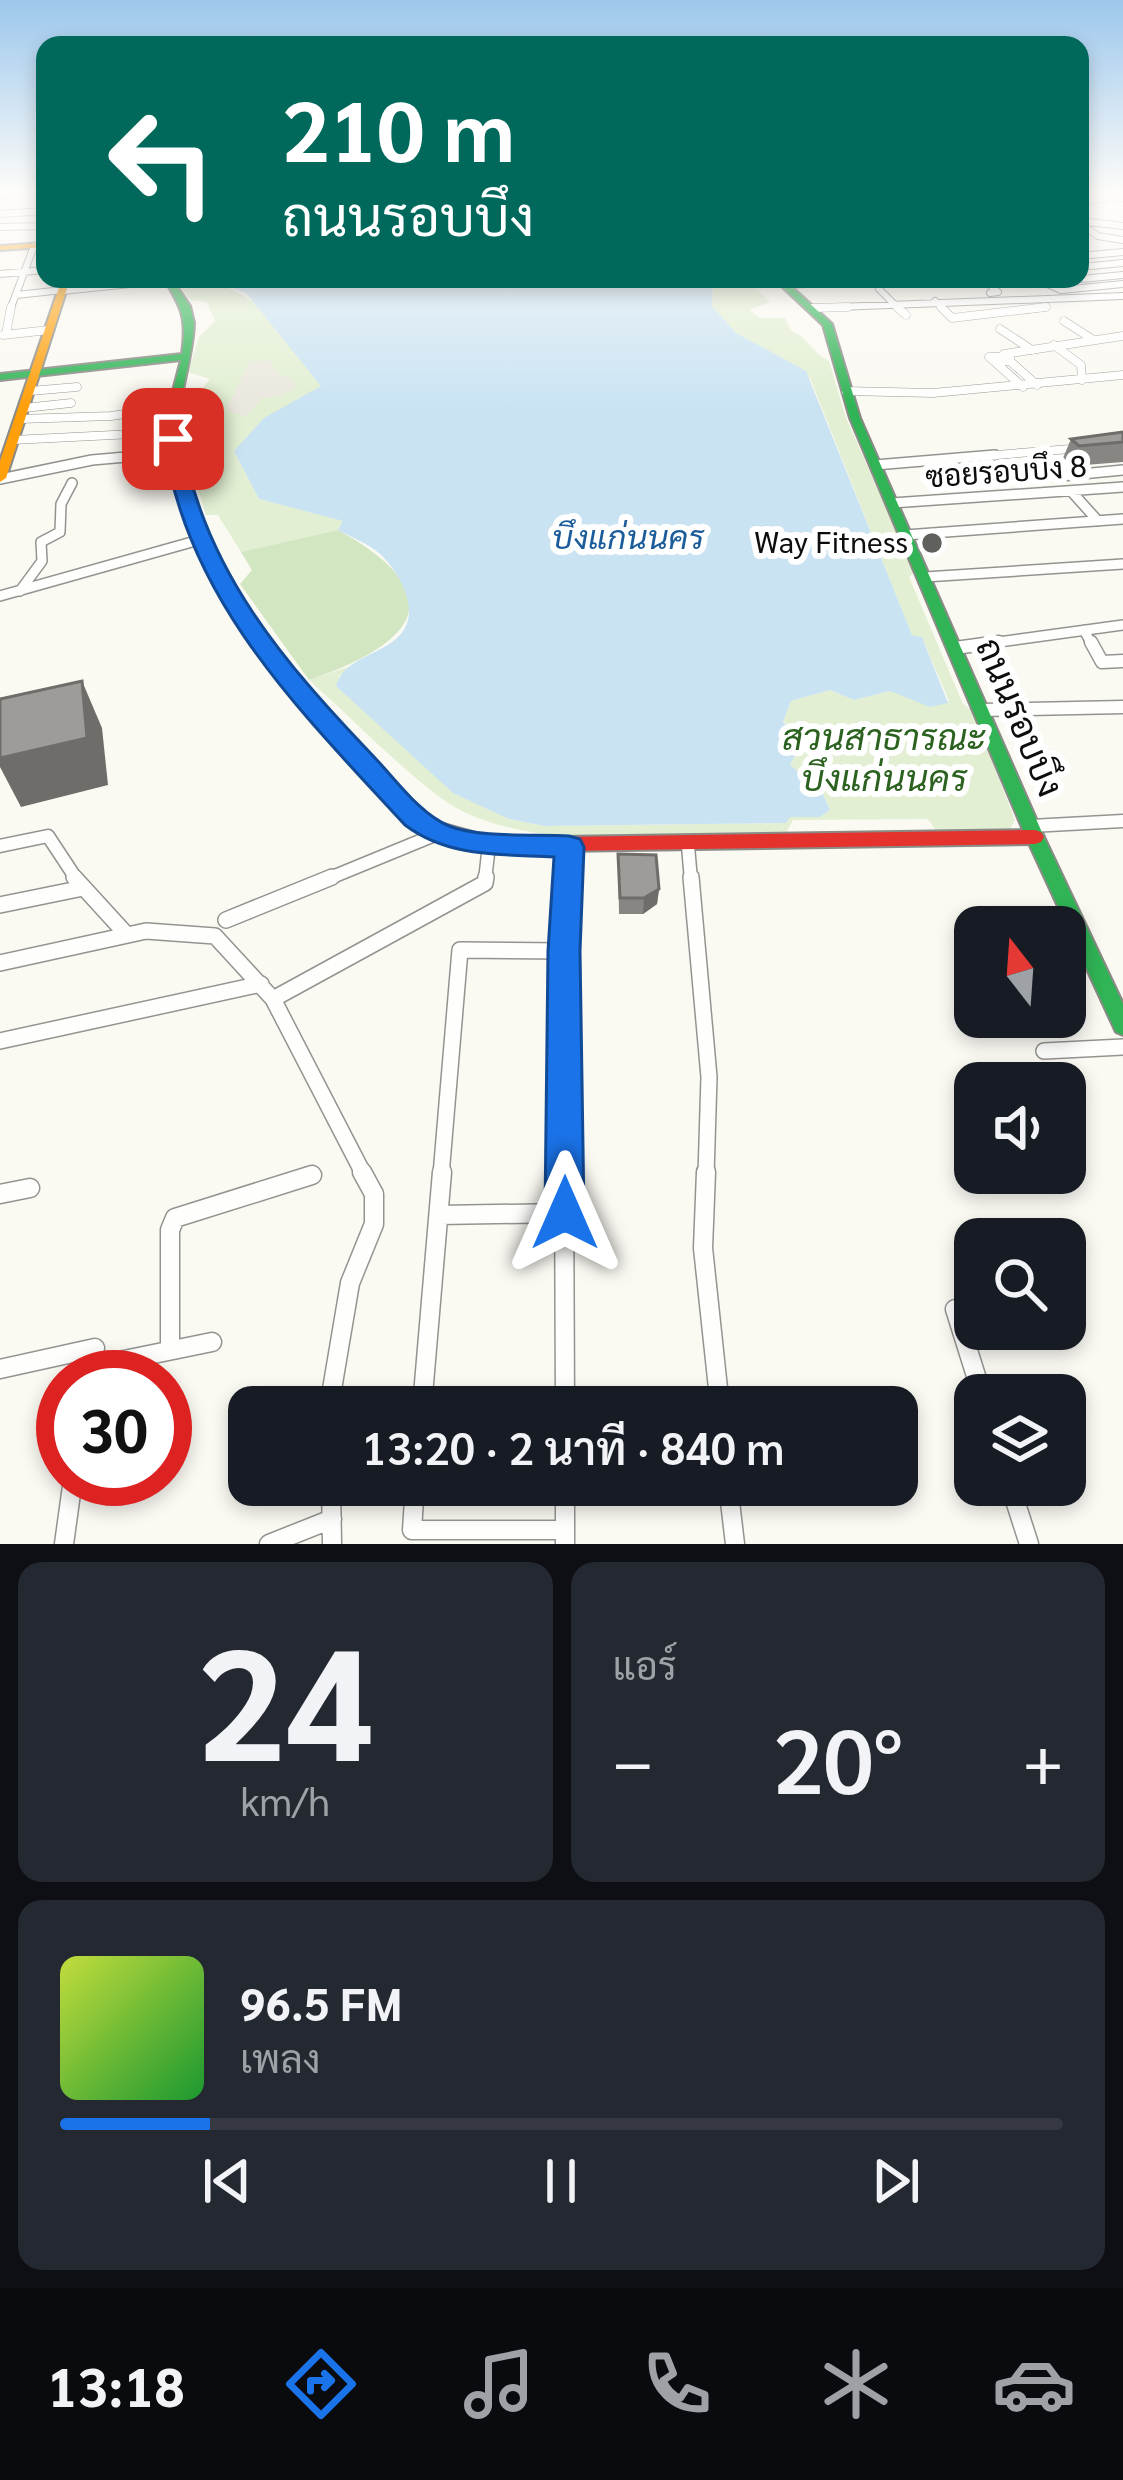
<!DOCTYPE html>
<html lang="th">
<head>
<meta charset="utf-8">
<style>
	:root { --surface:#171b24; --page:#242831; --text:#f1f3f6; --muted:#9ea1a6; --line:#363941; --accent:#1a73e8 }
	body { margin:0; font-family:Georgia,Sarabun,serif; background:var(--page); color:var(--text); height:100vh; display:flex; flex-direction:column; font-size:45px; white-space:nowrap }
	* { box-sizing:border-box; margin:0 }
	p { font-size:39px; color:var(--muted) }
	.icon { flex:none; width:66px; height:66px; fill:none; stroke:currentColor; stroke-width:2; stroke-linecap:round; stroke-linejoin:round }
	.map { position:relative; height:1544px; overflow:hidden }
	.details { display:flex; flex-direction:column; gap:18px; padding:18px; background:#0d0f14; flex:1 }
	.details>* { flex:none }
	.hud { position:absolute; left:36px; top:36px; width:1053px; height:252px; border-radius:24px; box-shadow:0 6px 18px #0003; background:#00695c; color:#fff; overflow:hidden }
	.needle { width:78px; rotate:343deg }
	.buttons { position:absolute; left:954px; top:906px; display:grid; gap:24px }
	.buttons a { display:grid; place-items:center; width:132px; height:132px; border-radius:24px; background:var(--surface); box-shadow:0 6px 18px #0003; font-size:60px }
	.speed { position:absolute; left:36px; top:1350px; display:flex; gap:24px; font-size:60px; font-weight:700; text-align:center }
	.speed>* { display:grid; place-content:center; width:156px; height:156px; border-radius:50%; background:var(--surface); box-shadow:0 6px 18px #0003; line-height:1 }
	.speed .limit { border:18px solid #d22; background:#fff; color:#111 }
	.pin { position:absolute; display:grid; place-items:center; width:102px; height:102px; color:#fff; margin:-51px; border-radius:24px; box-shadow:0 6px 18px #0006 }
	.me { position:absolute; width:132px; margin:-66px; rotate:0deg; stroke-linejoin:round; filter:drop-shadow(0 0 9px #0008) }
	.turn { display:flex; align-items:center; gap:42px; height:252px; padding:0 48px; font-size:54px }
	.turn .icon { width:156px; height:156px; stroke-width:2.5 }
	.turn b { display:block; font-size:84px; line-height:102px }
	.big { font-size:90px; font-weight:600; line-height:1.1 }
	.details .widget { flex:1; display:flex; flex-direction:column; justify-content:center; gap:18px; min-width:0; padding:0 42px; border-radius:24px; background:var(--page) }
	.details .dial { align-items:center; gap:0 }
	.dial b { font-size:156px; line-height:1 }
	.song { display:flex; align-items:center; gap:36px }
	.cover { width:144px; height:144px; border-radius:18px; background:linear-gradient(135deg,hsl(70 70% 55%),hsl(130 70% 35%)) }
	.played { height:12px; border-radius:6px; background:linear-gradient(90deg,var(--accent) 15%,var(--line) 15%) }
	.keys { display:flex; justify-content:space-around; direction:ltr }
	.heat { display:flex; justify-content:space-between; align-items:center; font-size:66px; direction:ltr }
	.details .tiles { flex:1; display:grid; gap:18px; grid-template-columns:1fr 1fr }
	.widget:last-child { grid-column:span 2 }
	.trip { position:absolute; left:228px; top:1386px; width:690px; height:120px; border-radius:24px; background:var(--surface); box-shadow:0 6px 18px #0003; font-weight:600; line-height:120px; text-align:center }
	.menu { display:flex; height:192px; justify-content:space-around; align-items:center; background:#090b0e; color:var(--muted) }
	.menu .icon { width:84px; height:84px }
	.menu .current { color:var(--accent) }
	.menu b { font-size:54px; color:var(--text) }
	.map>svg:first-child { display:block }
	.green { fill:#e2efd3 }
	.forest { fill:#d2e6c1 }
	.plaza { fill:#eae8de }
	.water { fill:#cae3f3 }
	.lines { fill:none; stroke-linecap:round; stroke-linejoin:round }
	.street-far5-casing { stroke:#949390; stroke-width:8 }
	.street-far4-casing { stroke:#949390; stroke-width:9 }
	.street-far3-casing { stroke:#949390; stroke-width:12 }
	.street-far2-casing { stroke:#949390; stroke-width:15 }
	.street-far1-casing { stroke:#949390; stroke-width:18 }
	.street-casing { stroke:#949390; stroke-width:21 }
	.fast-casing { stroke:#8a8a87; stroke-width:4 }
	.slow-casing { stroke:#8a8a87; stroke-width:4 }
	.jam-casing { stroke:#8a8a87; stroke-width:4 }
	.street-far5 { stroke:#fefefd; stroke-width:6 }
	.street-far4 { stroke:#fefefd; stroke-width:8 }
	.street-far3 { stroke:#fefefd; stroke-width:9 }
	.street-far2 { stroke:#fefefd; stroke-width:12 }
	.street-far1 { stroke:#fefefd; stroke-width:15 }
	.street { stroke:#fefefd; stroke-width:18 }
	.fast { fill:#30b455; fill-rule:evenodd }
	.slow { fill:#ff9f0a; fill-rule:evenodd }
	.jam { fill:#e5322d; fill-rule:evenodd }
	.wall { fill:#878683 }
	.shaded-wall { fill:#6e6d6a }
	.building { fill:#9d9c98; stroke:#6e6d6a; stroke-width:3 }
	.route { fill:#1a73e8; stroke:#114b97; stroke-width:3 }
	.poi-dot { fill:#60605d; stroke:#fff; stroke-width:4.5 }
	.labels { text-anchor:middle; stroke-width:12; stroke-linejoin:round; paint-order:stroke }
	.far-street-label { font-size:30px; fill:#0d0d0d; stroke:#fff }
	.far-poi-label { font-size:30px; fill:#0d0d0d; stroke:#fff; text-anchor:end }
	.far-water-label { font-size:33px; font-style:italic; fill:#1c5c9a; stroke:#fff }
	.street-label { font-size:36px; fill:#0d0d0d; stroke:#fff }
	.park-label { font-size:36px; font-style:italic; fill:#2b6220; stroke:#fff }
</style>
</head>
<body>
<div class="map">
<svg width="1123" height="1544" viewBox="0 0 1123 1544">
	<rect width="100%" height="100%" fill="#faf9f2"/>
	<!-- green -->
	<path class="green" d="M174,279C257,279 277,325 322,387L234,451L259,499L344,521L338,530L241,552L218,515H206L182,437L185,393L203,388L210,379L188,372L199,337L215,321L207,302L191,300Z
		M713,279H746L770,302L749,310L760,318H785L791,331C808,337 812,353 829,361L846,418L915,572L909,577L963,704L972,710L1015,820L1010,829L937,832L928,819L793,820L786,833C689,834 521,858 441,798C394,763 353,719 309,680L351,666L338,677L509,819L545,826L786,823L789,817H820L830,810L821,790L790,765L803,740L783,721L791,701L830,690L854,700L890,691L949,701L922,637L912,636L810,378L736,333L712,306Z"/>
	<!-- forest -->
	<path class="forest" d="M338,530C457,596 414,644 309,680L240,584L252,570L241,552Z"/>
	<!-- plaza -->
	<path class="plaza" d="M269,360L278,374L295,381V387L284,395L262,398L246,417L226,410L250,362Z"/>
	<!-- water -->
	<path class="water" d="M211,279H713L712,306L736,333L806,371L912,635L922,637L948,703L930,707L890,691L854,700L830,690L791,701L783,722L803,740L790,765L821,790L830,810L820,817H790L786,823L545,826L509,819L453,793L336,686C343,658 382,655 400,635C422,611 399,571 379,553C368,544 351,537 338,530L343,521L259,499L234,451L264,418L321,386L246,293Z"/>
	<g class="lines">
		<!-- street-far5 casing -->
		<g class="street-far5-casing">
			<path id="street-far5" d="M1090,190L1123,198
				M0,195L45,191
				M1083,203L1112,196
				M0,214L45,211
				M1081,221L1123,226
				M1080,224L1098,236L1123,240
				M0,227L45,226
				M1080,256L1123,252
				M1080,267L1123,263
				M0,274L45,270
				M982,279L998,292L990,293
				M946,282L988,279
				M1043,282L1061,290L1123,284
				M1050,282L1123,275
				M785,285L874,281
				M879,289L900,310
				M62,291L169,280
				M16,295L63,290
				M935,301L944,310
				M812,308L1123,296
				M10,310L34,246
				M1024,310L1046,307"/>
		</g>
		<!-- street-far4 casing -->
		<g class="street-far4-casing">
			<path id="street-far4" d="M897,307L906,315
				M941,307L952,318L1046,307
				M812,308L848,307
				M1064,321L1092,339
				M1000,329L1032,350
				M6,334L11,307
				M3,335L49,330
				M1054,345L1081,365L1082,380
				M1004,354L1123,336
				M1010,361L1037,385
				M998,362L1010,361V357H989L1023,387
				M30,391L77,387
				M846,391L933,393L1123,375
				M24,408L71,403
				M20,419L111,416L172,407
				M13,440L173,432
				M1038,452L1044,458
				M113,458L175,453
				M958,458L1083,448"/>
		</g>
		<!-- street-far3 casing -->
		<g class="street-far3-casing">
			<path id="street-far3" d="M1041,455L1061,476L1123,470
				M875,465L995,455
				M0,479L92,460L149,455
				M1071,491L1098,521
				M892,503L1123,487
				M905,535L1123,519
				M925,577L1123,564
				M20,591L42,561L41,542L60,532L61,504L72,483
				M0,596L199,540
				M1084,630L1092,645
				M977,645L1123,625"/>
		</g>
		<!-- street-far2 casing -->
		<g class="street-far2-casing">
			<path id="street-far2" d="M1091,642L1102,662L1123,661
				M955,648L999,642
				M982,710L1123,707
				M1031,826L1123,821
				M0,846L48,836L77,880
				M688,846L691,880
				M325,880L437,834
				M485,880L489,845
				M567,880L569,847"/>
		</g>
		<!-- street-far1 casing -->
		<g class="street-far1-casing">
			<path id="street-far1" d="M74,877L127,935
				M691,877L709,1077L706,1175
				M0,905L83,888
				M226,920L332,877
				M564,951V1175
				M0,963L146,931L215,936L273,999
				M0,1041L261,984
				M1044,1051L1123,1047
				M364,1175L273,999L485,883L486,877
				M441,1175L460,950L564,951L568,877"/>
		</g>
		<!-- street casing -->
		<g class="street-casing">
			<path id="street" d="M564,1172L565,1407
				M706,1172L703,1248L720,1407
				M0,1194L30,1188
				M439,1215L565,1213
				M955,1309L982,1395
				M170,1350V1230L175,1218L312,1175
				M90,1367L212,1342
				M0,1369L95,1348L88,1377
				M329,1407L350,1283L374,1224V1194L362,1172
				M422,1407L442,1172
				M331,1485L332,1544
				M415,1485L412,1530H565
				M565,1485V1544
				M728,1485L735,1544
				M1010,1485L1029,1544
				M64,1544L73,1479
				M269,1544L332,1519"/>
		</g>
		<!-- fast casing -->
		<g class="fast-casing">
			<path id="fast" d="M164,279H172L190,306L194,323C193,360 177,396 179,433C184,571 299,686 389,780L391,784L389,788H377C288,693 171,571 168,432C167,408 175,384 181,360L0,380V374L182,354C187,319 182,308 164,279Z
				M774,279H783L832,324L860,418L1044,837L1123,1004V1035L1116,1032L1026,837L850,418L823,325Z"/>
		</g>
		<!-- slow casing -->
		<g class="slow-casing">
			<path id="slow" d="M45,243V247L0,250V246Z
				M62,279H70L6,478L0,482V461Z"/>
		</g>
		<!-- jam casing -->
		<g class="jam-casing">
			<path id="jam" d="M383,778L389,780L436,822L494,838L1035,830L1041,832L1044,837L1041,842L1035,844L494,852L424,832L377,788L375,784L377,780Z"/>
		</g>
		<!-- street-far5 -->
		<use href="#street-far5" class="street-far5"/>
		<!-- street-far4 -->
		<use href="#street-far4" class="street-far4"/>
		<!-- street-far3 -->
		<use href="#street-far3" class="street-far3"/>
		<!-- street-far2 -->
		<use href="#street-far2" class="street-far2"/>
		<!-- street-far1 -->
		<use href="#street-far1" class="street-far1"/>
		<!-- street -->
		<use href="#street" class="street"/>
		<!-- fast -->
		<use href="#fast" class="fast"/>
		<!-- slow -->
		<use href="#slow" class="slow"/>
		<!-- jam -->
		<use href="#jam" class="jam"/>
	</g>
	<!-- wall -->
	<path class="wall" d="M1123,432V462L1072,466L1063,458L1071,439Z
		M618,854L659,889L657,904L643,914H619Z"/>
	<!-- shaded-wall -->
	<path class="shaded-wall" d="M82,681L102,728L108,785L21,807L0,767V758Z
		M659,889L657,904L643,914L644,898Z"/>
	<!-- building -->
	<path class="building" d="M1123,432V442L1079,446L1071,439Z
		M82,681L87,738L0,758V699Z
		M618,854L656,855L659,889L644,898H620Z"/>
	<!-- sky -->
	<linearGradient id="sky" x2="0" y2="1"><stop stop-color="#9cc7ec"/><stop offset="0.47" stop-color="#fdfcf9"/><stop offset="1" stop-color="#fdfcf9" stop-opacity="0"/></linearGradient>
	<rect width="1123" height="406" fill="url(#sky)"/>
	<!-- route -->
	<path class="route" d="M173,434L182,439C203,570 286,665 375,758C397,781 420,814 449,826C478,838 537,834 569,836L580,839L584,847L580,951L584,1213L578,1227L565,1233L551,1227L545,1213L548,951L554,857C501,854 449,858 405,825C301,712 185,599 164,439Z"/>
	<!-- markers -->
	<circle class="poi-dot" cx="932" cy="543" r="12"/>
	<g class="labels">
		<!-- far-street labels -->
		<g class="far-street-label">
			<text transform="translate(1006 472) rotate(-4)" y="10">ซอยรอบบึง 8</text>
		</g>
		<!-- far-poi labels -->
		<g class="far-poi-label">
			<text x="908" y="553">Way Fitness</text>
		</g>
		<!-- far-water labels -->
		<g class="far-water-label">
			<text x="628" y="549">บึงแก่นนคร</text>
		</g>
		<!-- street labels -->
		<g class="street-label">
			<text transform="translate(1020 717) rotate(67)" y="13">ถนนรอบบึง</text>
		</g>
		<!-- park labels -->
		<g class="park-label">
			<text x="884" y="750">สวนสาธารณะ<tspan x="884" dy="41">บึงแก่นนคร</tspan></text>
		</g>
	</g>
</svg>
<div class="buttons">
<a><svg class="needle" viewBox="-14 -14 28 28"><path d="M0-13l5 13h-10z" fill="#e53935"/><path d="M0 13l5-13h-10z" fill="#9ea1a6"/></svg></a>
<a><svg class="icon" aria-label="sound" viewBox="0 0 24 24"><path d="M4 9h4l5-4v14l-5-4H4zM17 9q2 3 0 6"/></svg></a>
<a><svg class="icon" aria-label="search" viewBox="0 0 24 24"><circle cx="10" cy="10" r="6"/><path d="M15 15l6 6"/></svg></a>
<a><svg class="icon" aria-label="layers" viewBox="0 0 24 24"><path d="M12 4l9 5-9 5-9-5zM3 14l9 5 9-5"/></svg></a>
</div>
<div class="speed"><div class="limit">30</div></div>
<div class="pin" style="left:173px;top:439px;background:#d93025"><svg class="icon" aria-label="arrive" viewBox="0 0 24 24"><path d="M6 21V4h12l-3 4 3 4H6"/></svg></div>
<svg class="me" style="left:565px;top:1213px" viewBox="-20 -20 40 40"><path d="M0-17L14 15 0 8-14 15z" fill="#1a73e8" stroke="#fff" stroke-width="4"/></svg>
<div class="trip">13:20 · 2 นาที · 840 m</div>
<div class="hud">
<div class="turn"><svg class="icon" aria-label="left" viewBox="0 0 24 24"><path d="M17 20v-9H6M10 6l-5 5 5 5"/></svg><div><b>210 m</b>ถนนรอบบึง</div></div>
</div>
</div>
<section class="details">
<div class="tiles">
<div class="widget dial"><b>24</b><p>km/h</p></div>
<div class="widget"><p>แอร์</p>
<div class="heat"><a>−</a><b class="big">20°</b><a>+</a></div>
</div>
<div class="widget">
<div class="song"><i class="cover"></i><div><b>96.5 FM</b><p>เพลง</p></div></div>
<div class="played"></div>
<div class="keys"><svg class="icon" aria-label="previous" viewBox="0 0 24 24"><path d="M18 5L8 12l10 7zM5 5v14"/></svg><svg class="icon" aria-label="pause" viewBox="0 0 24 24"><path d="M8 5v14M16 5v14"/></svg><svg class="icon" aria-label="next" viewBox="0 0 24 24"><path d="M6 5l10 7-10 7zM19 5v14"/></svg></div>
</div>
</div>
</section>
<nav class="menu">
<b>13:18</b>
<svg class="icon current" aria-label="directions" viewBox="0 0 24 24"><path d="M12 3l9 9-9 9-9-9zM9 14v-3h6M13 9l2 2-2 2"/></svg>
<svg class="icon" aria-label="music" viewBox="0 0 24 24"><path d="M9 18V5l10-2v13"/><circle cx="6" cy="18" r="3"/><circle cx="16" cy="16" r="3"/></svg>
<svg class="icon" aria-label="phone" viewBox="0 0 24 24"><path d="M5 4h4l2 5-3 2q2 4 5 5l2-3 5 2v4C11 20 4 13 5 4z"/></svg>
<svg class="icon" aria-label="climate" viewBox="0 0 24 24"><path d="M12 3v18M4 7l16 10M4 17L20 7"/></svg>
<svg class="icon" aria-label="car" viewBox="0 0 24 24"><path d="M5 17H2v-5l4-1 3-4h7l3 4 3 1v5h-3M9 17h6M6 11h13"/><circle cx="7" cy="17" r="2"/><circle cx="17" cy="17" r="2"/></svg>
</nav>
</body>
</html>
